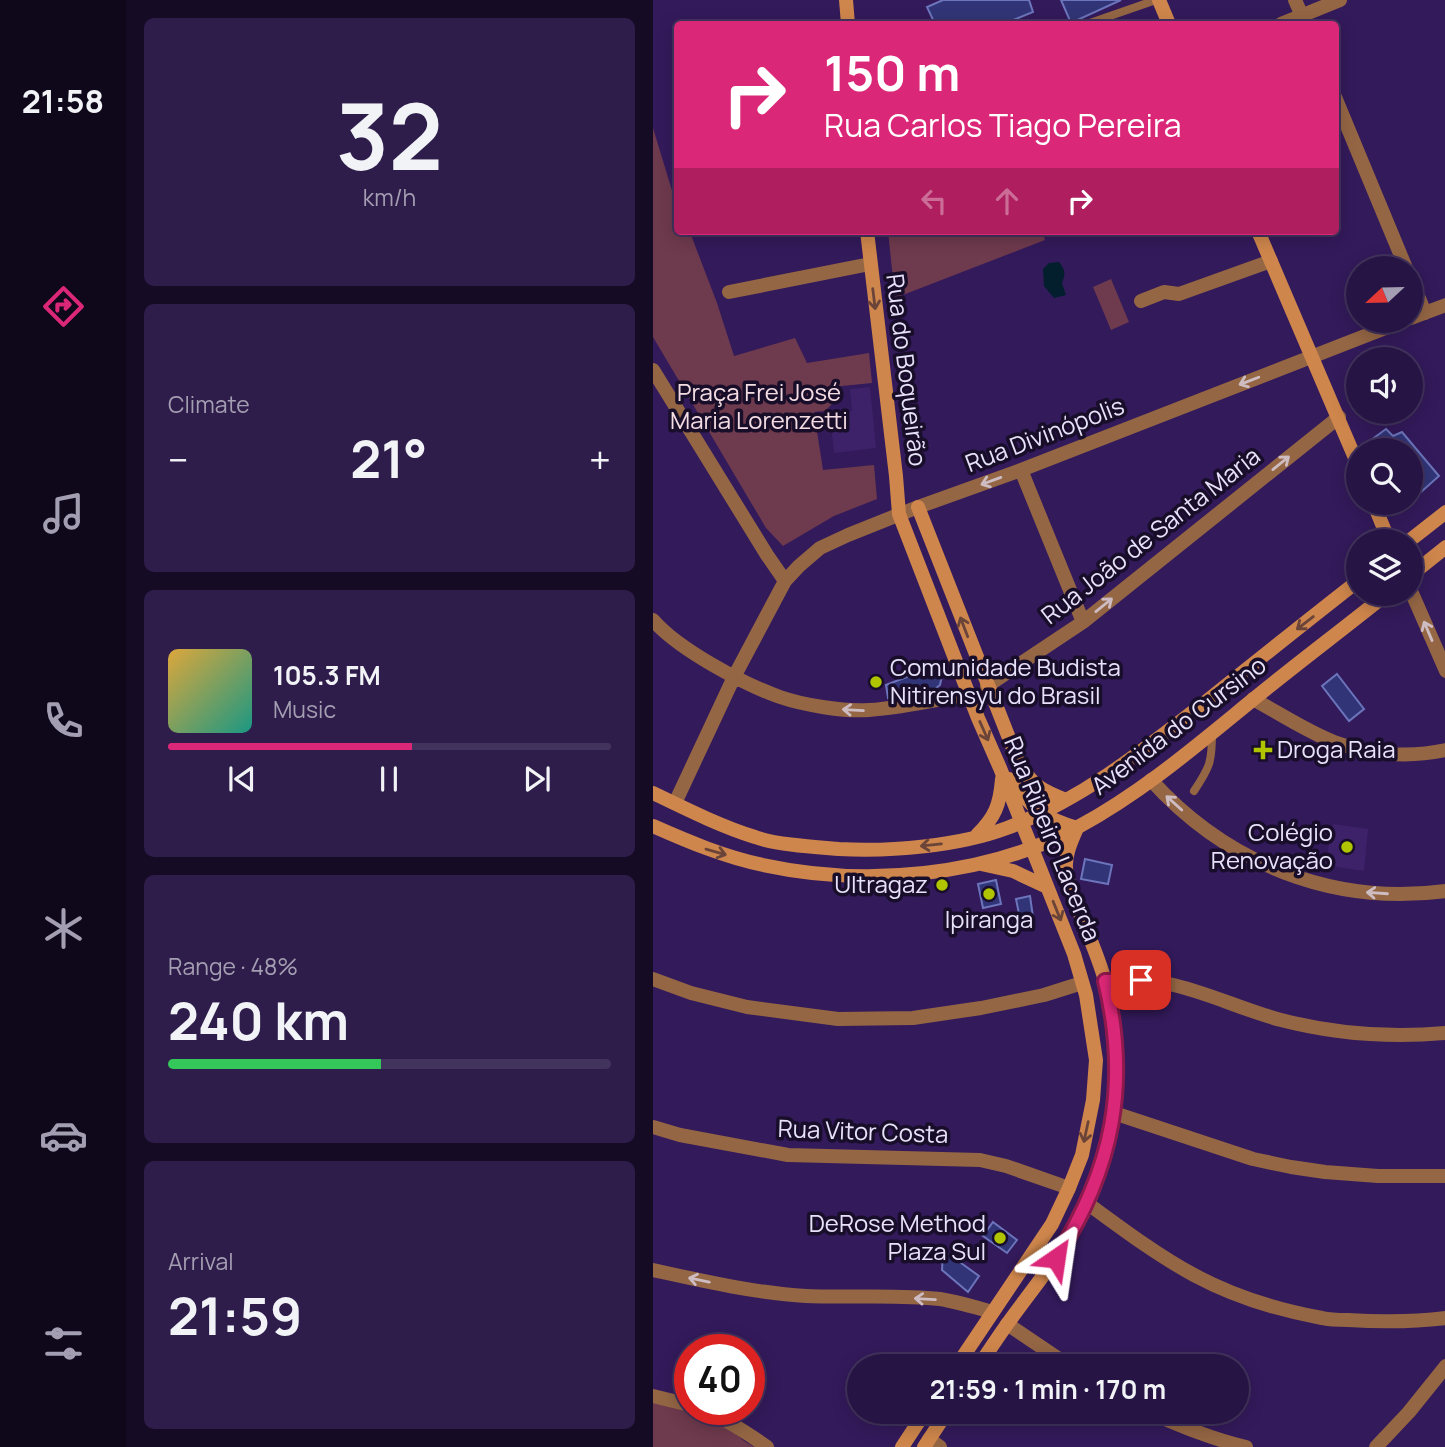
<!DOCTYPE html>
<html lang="en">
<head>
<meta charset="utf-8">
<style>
	:root { --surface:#261444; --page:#2e1d4b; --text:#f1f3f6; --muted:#a49eb2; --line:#42335d; --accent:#db2777 }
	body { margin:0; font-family:Manrope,sans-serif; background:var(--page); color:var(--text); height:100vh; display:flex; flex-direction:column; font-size:26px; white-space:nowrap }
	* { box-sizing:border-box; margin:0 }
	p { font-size:23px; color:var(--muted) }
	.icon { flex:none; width:38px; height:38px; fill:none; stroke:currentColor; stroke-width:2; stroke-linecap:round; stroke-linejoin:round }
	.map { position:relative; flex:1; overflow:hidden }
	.panel { display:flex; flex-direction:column; gap:18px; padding:18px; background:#150b25; width:527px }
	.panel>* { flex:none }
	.banner { position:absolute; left:21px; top:21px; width:665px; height:214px; border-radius:7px; box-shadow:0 4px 18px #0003,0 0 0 2px var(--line); background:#db2777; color:#fff; overflow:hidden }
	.needle { width:46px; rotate:248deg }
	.fabs { position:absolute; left:693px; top:256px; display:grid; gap:14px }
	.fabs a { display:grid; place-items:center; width:77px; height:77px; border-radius:50%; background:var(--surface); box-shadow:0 4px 18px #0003,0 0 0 2px var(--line); font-size:35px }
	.speed { position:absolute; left:21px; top:1334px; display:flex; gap:14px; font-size:35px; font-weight:700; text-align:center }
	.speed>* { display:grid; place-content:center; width:91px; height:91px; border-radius:50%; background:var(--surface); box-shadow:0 4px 18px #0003,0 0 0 2px var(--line); line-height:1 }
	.speed .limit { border:10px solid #d22; background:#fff; color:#111 }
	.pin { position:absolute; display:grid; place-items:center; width:60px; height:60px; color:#fff; margin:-30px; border-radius:14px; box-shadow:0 4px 10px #0006 }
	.me { position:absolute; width:77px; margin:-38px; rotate:32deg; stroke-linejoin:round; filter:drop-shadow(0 0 5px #0008) }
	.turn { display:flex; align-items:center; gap:24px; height:147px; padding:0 35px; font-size:32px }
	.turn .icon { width:91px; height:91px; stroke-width:2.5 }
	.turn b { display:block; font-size:49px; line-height:60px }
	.lanes { display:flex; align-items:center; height:66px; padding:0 35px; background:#0003; justify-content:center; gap:35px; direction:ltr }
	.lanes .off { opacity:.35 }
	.big { font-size:52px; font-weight:700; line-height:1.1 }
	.panel .widget { flex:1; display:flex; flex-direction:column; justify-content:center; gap:10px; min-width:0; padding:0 24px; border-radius:10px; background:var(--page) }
	.panel .dial { align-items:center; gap:0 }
	.dial b { font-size:91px; line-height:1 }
	.song { display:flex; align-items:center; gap:21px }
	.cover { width:84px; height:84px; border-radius:10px; background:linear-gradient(135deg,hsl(40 70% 55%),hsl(170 70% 35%)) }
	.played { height:7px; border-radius:4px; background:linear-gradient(90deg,var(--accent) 55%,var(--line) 55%) }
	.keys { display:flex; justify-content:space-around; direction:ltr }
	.heat { display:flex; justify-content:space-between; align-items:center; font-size:38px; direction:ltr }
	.charge { height:10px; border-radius:5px; background:linear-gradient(90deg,#34c759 48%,var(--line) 0) }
	.trip { position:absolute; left:194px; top:1354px; width:402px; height:70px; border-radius:35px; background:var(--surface); box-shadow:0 4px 18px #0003,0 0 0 2px var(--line); font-weight:700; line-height:70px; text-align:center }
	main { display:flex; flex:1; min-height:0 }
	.dock { display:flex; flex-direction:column; width:126px; justify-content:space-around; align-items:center; background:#0f081b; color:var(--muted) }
	.dock .icon { width:49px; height:49px }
	.dock .active { color:var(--accent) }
	.dock b { font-size:32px; color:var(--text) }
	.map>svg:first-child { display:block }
	.built { fill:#3d2269 }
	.green { fill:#6e3a4d }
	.water { fill:#031e2d }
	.building { fill:#313577; stroke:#6c75bc; stroke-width:2 }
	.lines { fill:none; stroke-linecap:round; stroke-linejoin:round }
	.lane { stroke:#946644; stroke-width:8 }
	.street { stroke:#946644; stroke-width:14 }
	.secondary { stroke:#cf864c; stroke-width:14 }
	.oneway { stroke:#6a4439 }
	.oneway2 { stroke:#cebcc3 }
	.route-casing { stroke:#8e194d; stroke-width:18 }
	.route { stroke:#db2777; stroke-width:12 }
	.poi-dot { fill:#b0c500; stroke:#180e2a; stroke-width:2.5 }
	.labels { text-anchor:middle; stroke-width:7; stroke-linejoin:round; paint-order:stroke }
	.street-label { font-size:24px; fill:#e7e1f9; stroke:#180e2a }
	.park-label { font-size:24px; fill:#f4dce3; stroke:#180e2a }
	.poi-label { font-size:24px; fill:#e7e1f9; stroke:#180e2a; text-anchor:end }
</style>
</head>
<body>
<main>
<nav class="dock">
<b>21:58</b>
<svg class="icon active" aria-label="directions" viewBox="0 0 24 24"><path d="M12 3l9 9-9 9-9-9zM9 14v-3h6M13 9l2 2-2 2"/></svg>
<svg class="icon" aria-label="music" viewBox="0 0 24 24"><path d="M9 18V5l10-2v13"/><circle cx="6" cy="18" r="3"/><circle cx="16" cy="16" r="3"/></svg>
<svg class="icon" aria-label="phone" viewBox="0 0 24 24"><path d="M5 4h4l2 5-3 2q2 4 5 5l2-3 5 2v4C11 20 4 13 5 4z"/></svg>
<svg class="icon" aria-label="climate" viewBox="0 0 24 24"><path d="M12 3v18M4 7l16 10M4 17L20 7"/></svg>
<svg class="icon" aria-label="car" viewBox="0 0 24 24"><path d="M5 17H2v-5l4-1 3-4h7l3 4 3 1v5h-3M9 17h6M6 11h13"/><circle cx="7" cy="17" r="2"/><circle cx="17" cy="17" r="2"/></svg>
<svg class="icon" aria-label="filters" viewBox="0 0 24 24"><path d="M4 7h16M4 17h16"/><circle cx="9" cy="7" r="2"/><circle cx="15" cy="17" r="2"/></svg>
</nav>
<section class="panel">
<div class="widget dial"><b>32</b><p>km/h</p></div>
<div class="widget"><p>Climate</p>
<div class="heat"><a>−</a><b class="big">21°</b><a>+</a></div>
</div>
<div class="widget">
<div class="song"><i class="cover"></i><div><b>105.3 FM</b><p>Music</p></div></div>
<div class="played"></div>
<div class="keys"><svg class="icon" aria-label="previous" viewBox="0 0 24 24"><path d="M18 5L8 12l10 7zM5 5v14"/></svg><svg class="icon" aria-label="pause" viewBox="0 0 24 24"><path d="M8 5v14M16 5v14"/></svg><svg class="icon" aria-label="next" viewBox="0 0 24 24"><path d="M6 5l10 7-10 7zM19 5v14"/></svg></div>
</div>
<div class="widget"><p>Range · 48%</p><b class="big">240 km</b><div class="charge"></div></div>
<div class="widget"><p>Arrival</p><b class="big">21:59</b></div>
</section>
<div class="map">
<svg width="793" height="1447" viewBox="0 0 793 1447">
	<rect width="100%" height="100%" fill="#331a5b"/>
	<!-- built -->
	<path class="built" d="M217,387L223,448L181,453L177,414L199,411L197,389Z
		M680,824L715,829L711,871L672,865Z"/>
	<!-- green -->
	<path class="green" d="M0,128L24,207V231H32L34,236L38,235L64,303L81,356L142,338L154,363L216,353L219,383L179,387L180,403L172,411L161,412L170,470L221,465L224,499L181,516L130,546L113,528L0,337Z
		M235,231H389L392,240L242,298Z
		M458,279L476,322L458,330L440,287Z
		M0,1403C26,1408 53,1411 75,1427C86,1435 88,1441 102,1447H0Z"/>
	<!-- water -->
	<path class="water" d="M406,262C412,270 413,273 409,283L413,295L401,298L391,286L390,269L396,263Z"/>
	<!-- building -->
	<path class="building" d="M290,0H376L380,12L350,24H282L274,7Z
		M408,0H468L418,23Z
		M733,429L740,436L749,432L786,476L758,501V450H722L718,440Z
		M287,664L290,671L287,685L278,692L235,698L233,685Z
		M684,674L711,709L696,721L669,686Z
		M432,859L459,865L455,884L428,879Z
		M343,880L348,904L330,908L325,884Z
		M377,896L380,917L379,922L368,924L363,899Z
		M340,1222L364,1240L354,1253L330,1236Z
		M290,1250L326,1276L315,1292L289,1270Z"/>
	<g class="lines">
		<!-- lane -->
		<path class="lane" d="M434,24L503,0
			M541,791C557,767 559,762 559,733"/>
		<!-- street -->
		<path class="street" d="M642,0L652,23
			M628,24L687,0
			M682,97L753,268
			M758,279L772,313
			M76,292L217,264
			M488,301L511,292L526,294L618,261
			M758,318L793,305
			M0,370L114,555L132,581
			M368,470L430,622
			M758,591L793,671
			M0,620C25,649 90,684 127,697C150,705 192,712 216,710C249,708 283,700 316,694
			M334,686L430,622L686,417
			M600,699C626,713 653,731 681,742C716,755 756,758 793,750
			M498,780C574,864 680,906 793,891
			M22,803L81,677L132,581L146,566L167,548L195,535L265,507L368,470L753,320
			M0,979L38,993L94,1007L185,1019L260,1018L328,1008L391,995L429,983
			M452,981C473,980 494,980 516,984C554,992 590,1010 628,1020C682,1034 737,1038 793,1033
			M461,1113L600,1159L638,1167L672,1172L725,1176H793
			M0,1127L27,1135L135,1155L327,1160L353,1166L416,1188
			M434,1203C468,1228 504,1255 541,1275C580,1296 625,1310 669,1318C677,1320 687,1320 695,1320C728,1322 760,1322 793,1318
			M0,1270C50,1281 102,1293 153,1296C198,1298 243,1294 287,1299C305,1302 322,1307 339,1312
			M354,1324L418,1367
			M0,1396L37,1405
			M48,1409C72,1418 93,1432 114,1447
			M496,1412C528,1426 559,1439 593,1447
			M276,1439L287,1447
			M723,1447L756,1412L793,1366"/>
		<!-- secondary -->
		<path class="secondary" d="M193,0L195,24
			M506,0L516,24
			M214,231L243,476L246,514L325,718L347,768L421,954L433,995L443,1060L440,1100L429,1155L416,1188L399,1224L303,1367
			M605,231L705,465
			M720,502L736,541
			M265,507L367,766C382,787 390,791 413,800
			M756,541L793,512
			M758,575L793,547
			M356,779C380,808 387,817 424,828
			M0,793C33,809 67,826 102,837C125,845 162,847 186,849C237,852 306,846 354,828C430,799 492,749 555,700C605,660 655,620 705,581
			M0,826C36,842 72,857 110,865C212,887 333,877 425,827C488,793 542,747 597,702C642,665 689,630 735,593
			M324,835C342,817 347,805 349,779
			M328,864L360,871L394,887
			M325,1367C335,1352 345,1337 355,1323C378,1291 403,1261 423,1227C463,1157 473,1062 453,984C446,958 435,934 425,909C420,896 414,882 413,868C412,854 419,840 424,828
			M249,1447L272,1412
			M271,1447L294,1412"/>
	</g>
	<!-- one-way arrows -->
	<defs><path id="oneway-shaft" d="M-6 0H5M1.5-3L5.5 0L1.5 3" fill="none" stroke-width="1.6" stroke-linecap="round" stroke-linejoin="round" transform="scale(1.75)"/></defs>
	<g class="oneway">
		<use href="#oneway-shaft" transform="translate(221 299) rotate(83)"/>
		<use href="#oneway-shaft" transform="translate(652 623) rotate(142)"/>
		<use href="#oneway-shaft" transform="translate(311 627) rotate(-111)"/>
		<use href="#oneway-shaft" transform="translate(331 731) rotate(66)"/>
		<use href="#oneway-shaft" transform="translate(278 845) rotate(174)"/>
		<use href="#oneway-shaft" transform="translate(63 852) rotate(16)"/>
		<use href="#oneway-shaft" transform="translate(404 911) rotate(68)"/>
		<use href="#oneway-shaft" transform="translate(433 1132) rotate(102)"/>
	</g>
	<g class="oneway2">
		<use href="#oneway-shaft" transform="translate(596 381) rotate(159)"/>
		<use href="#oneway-shaft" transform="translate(628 463) rotate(-39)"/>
		<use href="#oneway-shaft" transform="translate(338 481) rotate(160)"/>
		<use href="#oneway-shaft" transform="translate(451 605) rotate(-39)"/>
		<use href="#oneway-shaft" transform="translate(775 631) rotate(-113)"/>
		<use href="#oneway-shaft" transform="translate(200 710) rotate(-177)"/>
		<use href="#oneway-shaft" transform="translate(521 803) rotate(-138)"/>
		<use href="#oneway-shaft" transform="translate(724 893) rotate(-176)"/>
		<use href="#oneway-shaft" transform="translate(46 1280) rotate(-168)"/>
		<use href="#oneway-shaft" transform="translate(272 1299) rotate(-177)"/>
	</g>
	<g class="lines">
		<!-- route casing -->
		<g class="route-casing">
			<path id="route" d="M403,1258C460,1169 477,1084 452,981L488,980"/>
		</g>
		<!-- route -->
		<use href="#route" class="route"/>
	</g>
	<!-- markers -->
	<g class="poi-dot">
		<circle cx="223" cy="682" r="7"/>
		<path d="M606.5 739.5h7v7h7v7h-7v7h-7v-7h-7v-7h7z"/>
		<circle cx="694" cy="847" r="7"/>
		<circle cx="289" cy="885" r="7"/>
		<circle cx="336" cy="894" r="7"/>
		<circle cx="347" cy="1238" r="7"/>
	</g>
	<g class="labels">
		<!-- street labels -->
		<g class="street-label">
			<text transform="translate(253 370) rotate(83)" y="8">Rua do Boqueirão</text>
			<text transform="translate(392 435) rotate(-21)" y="8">Rua Divinópolis</text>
			<text transform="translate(498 536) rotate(-38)" y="8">Rua João de Santa Maria</text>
			<text transform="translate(526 726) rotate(-37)" y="8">Avenida do Cursino</text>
			<text transform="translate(399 839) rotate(68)" y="8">Rua Ribeiro Lacerda</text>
			<text transform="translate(210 1132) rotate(2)" y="8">Rua Vitor Costa</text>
		</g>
		<!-- park labels -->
		<g class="park-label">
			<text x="106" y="401">Praça Frei José<tspan x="106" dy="28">Maria Lorenzetti</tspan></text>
		</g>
		<!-- poi labels -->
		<g class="poi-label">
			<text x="237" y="676" text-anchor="start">Comunidade Budista<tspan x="237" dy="28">Nitirensyu do Brasil</tspan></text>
			<text x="624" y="758" text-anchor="start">Droga Raia</text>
			<text x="680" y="841">Colégio<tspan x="680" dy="28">Renovação</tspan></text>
			<text x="275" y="893">Ultragaz</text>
			<text x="336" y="928" text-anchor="middle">Ipiranga</text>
			<text x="333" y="1232">DeRose Method<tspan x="333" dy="28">Plaza Sul</tspan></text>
		</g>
	</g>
</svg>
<div class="fabs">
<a><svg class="needle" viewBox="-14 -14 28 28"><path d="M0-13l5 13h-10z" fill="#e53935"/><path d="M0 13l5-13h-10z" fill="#a49eb2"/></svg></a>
<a><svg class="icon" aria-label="sound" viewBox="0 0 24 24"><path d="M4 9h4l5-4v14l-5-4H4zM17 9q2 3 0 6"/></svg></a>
<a><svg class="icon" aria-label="search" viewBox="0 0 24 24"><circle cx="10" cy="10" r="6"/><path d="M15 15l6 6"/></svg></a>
<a><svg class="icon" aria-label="layers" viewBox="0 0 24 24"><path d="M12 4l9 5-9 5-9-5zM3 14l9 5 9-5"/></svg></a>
</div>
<div class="speed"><div class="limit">40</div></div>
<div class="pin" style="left:488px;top:980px;background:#d93025"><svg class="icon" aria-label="arrive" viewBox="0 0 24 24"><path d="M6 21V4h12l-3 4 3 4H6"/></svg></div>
<svg class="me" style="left:403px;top:1258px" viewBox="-20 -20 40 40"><path d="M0-17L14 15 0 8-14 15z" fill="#db2777" stroke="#fff" stroke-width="4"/></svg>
<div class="trip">21:59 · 1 min · 170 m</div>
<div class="banner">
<div class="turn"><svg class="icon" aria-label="right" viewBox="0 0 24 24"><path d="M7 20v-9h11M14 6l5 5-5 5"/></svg><div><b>150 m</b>Rua Carlos Tiago Pereira</div></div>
<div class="lanes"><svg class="icon off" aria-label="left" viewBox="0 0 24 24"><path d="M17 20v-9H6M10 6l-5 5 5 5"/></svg><svg class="icon off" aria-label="ahead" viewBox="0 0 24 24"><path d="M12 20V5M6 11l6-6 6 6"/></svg><svg class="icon" aria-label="right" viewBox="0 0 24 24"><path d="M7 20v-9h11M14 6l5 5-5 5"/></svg></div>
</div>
</div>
</main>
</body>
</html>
